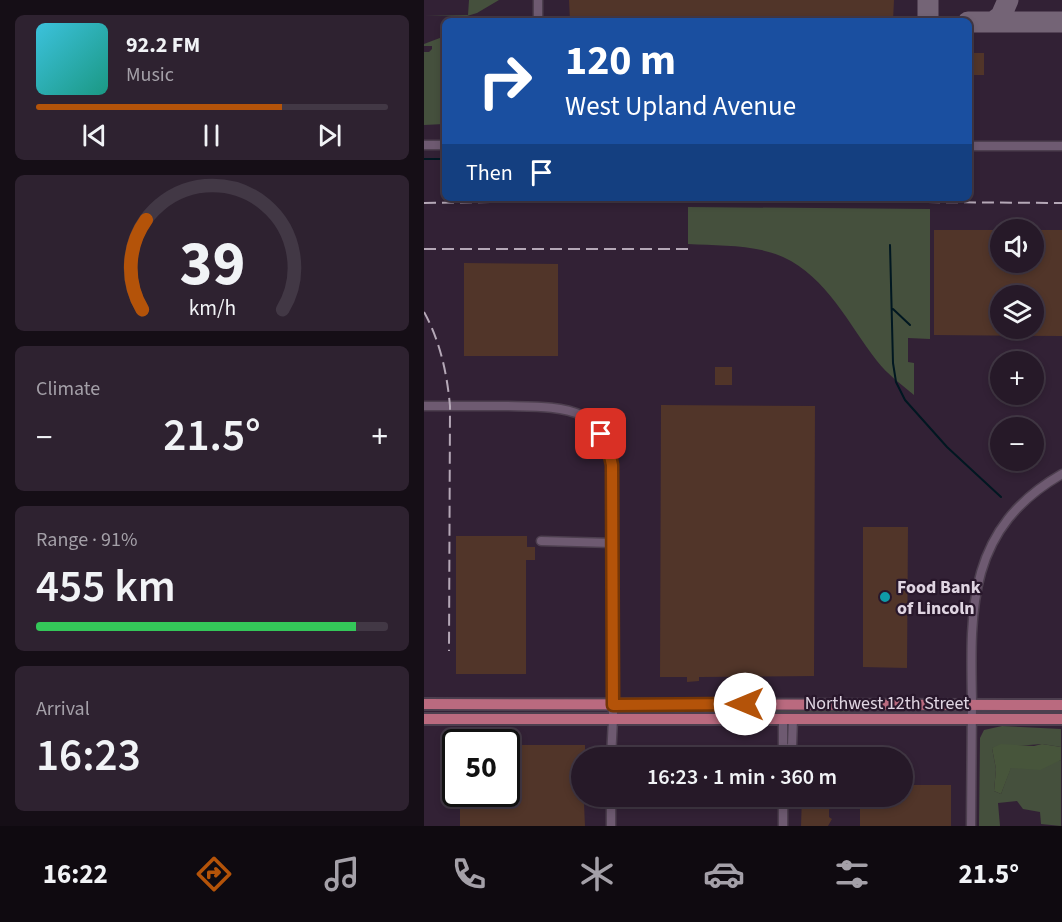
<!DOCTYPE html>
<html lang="en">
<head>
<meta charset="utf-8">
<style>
	:root { --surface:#261928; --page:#2e2230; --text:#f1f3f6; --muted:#a4a0a8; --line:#423845; --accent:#b45309 }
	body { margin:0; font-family:"Source Sans 3",sans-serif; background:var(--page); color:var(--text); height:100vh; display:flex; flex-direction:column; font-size:22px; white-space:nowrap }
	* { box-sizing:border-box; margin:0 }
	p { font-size:20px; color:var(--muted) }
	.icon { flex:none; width:33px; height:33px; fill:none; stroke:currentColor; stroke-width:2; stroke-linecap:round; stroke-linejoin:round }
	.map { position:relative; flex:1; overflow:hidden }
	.panel { display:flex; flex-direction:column; gap:15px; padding:15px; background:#150e16; width:424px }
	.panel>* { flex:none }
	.banner { position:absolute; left:18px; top:18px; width:530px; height:183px; border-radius:9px; box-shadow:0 3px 9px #0003,0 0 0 2px var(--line); background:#1a4fa0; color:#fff; overflow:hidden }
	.fabs { position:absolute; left:566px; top:219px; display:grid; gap:12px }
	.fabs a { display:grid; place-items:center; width:54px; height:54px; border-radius:50%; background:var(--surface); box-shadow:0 3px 9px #0003,0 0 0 2px var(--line); font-size:30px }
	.speed { position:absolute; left:18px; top:729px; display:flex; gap:12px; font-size:30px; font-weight:700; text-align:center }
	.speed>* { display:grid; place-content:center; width:78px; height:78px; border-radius:50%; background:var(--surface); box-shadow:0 3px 9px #0003,0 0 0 2px var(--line); line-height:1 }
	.speed .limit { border:3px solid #111; border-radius:9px; background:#fff; color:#111 }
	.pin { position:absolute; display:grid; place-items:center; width:51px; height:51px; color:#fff; margin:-26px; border-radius:12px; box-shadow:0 3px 9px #0006 }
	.me { position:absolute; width:66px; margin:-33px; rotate:270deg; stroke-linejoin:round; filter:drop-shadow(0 0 4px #0008) }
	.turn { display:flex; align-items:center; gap:21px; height:126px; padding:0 24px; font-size:27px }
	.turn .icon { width:78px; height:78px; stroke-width:2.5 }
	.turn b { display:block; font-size:42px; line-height:51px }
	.then { display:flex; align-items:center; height:57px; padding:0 24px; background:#0003; gap:12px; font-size:22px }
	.big { font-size:45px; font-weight:600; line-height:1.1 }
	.panel .widget { flex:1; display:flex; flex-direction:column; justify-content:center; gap:9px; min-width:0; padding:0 21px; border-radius:9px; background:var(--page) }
	.panel .dial { align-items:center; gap:0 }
	.dial svg { height:156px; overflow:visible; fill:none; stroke:var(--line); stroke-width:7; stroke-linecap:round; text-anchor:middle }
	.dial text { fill:var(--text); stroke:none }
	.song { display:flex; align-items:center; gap:18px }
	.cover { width:72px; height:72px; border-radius:9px; background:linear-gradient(135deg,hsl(190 70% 55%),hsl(170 70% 35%)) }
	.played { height:6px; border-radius:3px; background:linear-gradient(90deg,var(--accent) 70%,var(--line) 70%) }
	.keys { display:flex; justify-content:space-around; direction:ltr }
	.heat { display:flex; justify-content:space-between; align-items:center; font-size:33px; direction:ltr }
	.charge { height:9px; border-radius:4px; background:linear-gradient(90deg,#34c759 91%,var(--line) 0) }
	.trip { position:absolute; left:147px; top:747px; width:342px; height:60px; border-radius:30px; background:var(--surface); box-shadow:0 3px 9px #0003,0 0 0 2px var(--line); font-weight:600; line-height:60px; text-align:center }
	.dock { display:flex; height:96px; justify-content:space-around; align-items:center; background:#0f0a10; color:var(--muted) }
	.dock .icon { width:42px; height:42px }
	.dock .on { color:var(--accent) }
	.dock b { font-size:27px; color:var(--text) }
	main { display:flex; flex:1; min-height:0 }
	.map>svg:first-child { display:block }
	.green { fill:#45503d }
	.forest { fill:#47553b }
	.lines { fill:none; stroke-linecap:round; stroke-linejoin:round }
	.stream { stroke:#011721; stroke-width:2 }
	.taxiway { stroke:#746476; stroke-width:21 }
	.building { fill:#513529; fill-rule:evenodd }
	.minor-casing { stroke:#4d3f4f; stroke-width:11 }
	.major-casing { stroke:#4d3f4f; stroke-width:14 }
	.minor { stroke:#6e5a71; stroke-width:8 }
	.major { stroke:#ba6a7f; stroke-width:10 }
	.rail { stroke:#b5a8b7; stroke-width:2; stroke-dasharray:12 6; stroke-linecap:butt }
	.route-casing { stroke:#753606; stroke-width:15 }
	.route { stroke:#b45309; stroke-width:10 }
	.culture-dot { fill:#0f9aa8; stroke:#28172b; stroke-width:2 }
	.labels { text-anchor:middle; stroke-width:4.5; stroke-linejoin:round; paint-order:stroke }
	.poi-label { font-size:18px; font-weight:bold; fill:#e0d5e2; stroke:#28172b; text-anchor:start }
	.street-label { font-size:18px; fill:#e0d5e2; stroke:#28172b }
</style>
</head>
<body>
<main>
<section class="panel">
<div class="widget">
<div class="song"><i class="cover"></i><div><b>92.2 FM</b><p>Music</p></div></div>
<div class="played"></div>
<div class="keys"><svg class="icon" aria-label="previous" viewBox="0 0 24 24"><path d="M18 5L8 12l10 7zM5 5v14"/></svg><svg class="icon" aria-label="pause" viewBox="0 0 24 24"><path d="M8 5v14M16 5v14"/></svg><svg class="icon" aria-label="next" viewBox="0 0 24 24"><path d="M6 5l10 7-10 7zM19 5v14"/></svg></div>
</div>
<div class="widget dial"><svg viewBox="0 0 100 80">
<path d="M14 69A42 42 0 1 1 86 69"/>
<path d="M14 69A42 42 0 0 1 16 23" stroke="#b45309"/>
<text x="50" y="56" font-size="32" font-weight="700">39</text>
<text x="50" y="72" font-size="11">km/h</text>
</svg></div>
<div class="widget"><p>Climate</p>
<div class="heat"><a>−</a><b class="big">21.5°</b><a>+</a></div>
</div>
<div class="widget"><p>Range · 91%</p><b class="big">455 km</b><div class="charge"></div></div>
<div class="widget"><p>Arrival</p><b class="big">16:23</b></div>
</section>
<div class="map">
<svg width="638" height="826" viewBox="0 0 638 826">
	<rect width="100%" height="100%" fill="#322135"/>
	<!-- green -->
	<path class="green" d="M45,0H75L53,13L43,16H0L44,15Z
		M21,36L20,124L0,125V52H5L8,49V46H0V44Z
		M264,207L506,209V339L484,338V362L490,363V395C478,385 463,374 453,361C425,325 403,277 359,257C330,244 295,246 264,244Z
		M290,709H425L426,714L273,715V713Z
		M578,726L637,729V747L618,744L568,748L572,769L570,791L577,794L587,767L601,768L637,760V826L617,824L616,812L599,809L593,801L574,803L576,826H555L556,738L560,730Z"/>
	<!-- forest -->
	<path class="forest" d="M577,744L610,746L618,744L637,747V760L616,770L587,768L577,794L570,791L572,769L568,748Z"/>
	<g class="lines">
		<!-- stream -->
		<path class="stream" d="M0,159H21
			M466,245L469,363L472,382L481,400L523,447L577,497
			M469,309L486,325"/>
		<!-- taxiway -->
		<path class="taxiway" d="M504,21V0
			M544,22H638
			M569,22L577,16L584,0"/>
	</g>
	<!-- building -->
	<path class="building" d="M145,0H470L469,21H146Z
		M544,53H560V75H544Z
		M510,230H576V262H609V230H638V336L510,335ZM576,296H609V328H576Z
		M40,263L134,264V356H40Z
		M291,367H308V385H291Z
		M237,405L391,406L390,676L275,677V681L263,682V677H236Z
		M439,527H484L483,668L439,667Z
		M32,536H103V547H111V560H102V674H32Z
		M82,745H161V758H158L161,826H36V794H82Z
		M478,785H527V826H436V796H478Z
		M378,796H405V802L408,804L405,810V817L408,819L404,826H377Z"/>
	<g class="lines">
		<!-- minor casing -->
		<g class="minor-casing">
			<path id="minor" d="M114,21V0
				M0,145H21
				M544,146H638
				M0,406C28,406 56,406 84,406C136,407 186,404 188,473L189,719L187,758
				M117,541L188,543
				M359,719V758
				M359,757L368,745L369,719
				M187,796V826
				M359,796V826
				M547,826C547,785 548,743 548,702C546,607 544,528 638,474"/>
		</g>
		<!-- major casing -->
		<g class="major-casing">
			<path id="major" d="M0,704L638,705
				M0,719H638"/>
		</g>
		<!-- minor -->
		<use href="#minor" class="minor"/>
		<!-- major -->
		<use href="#major" class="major"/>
		<!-- rail -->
		<path class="rail" d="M0,203L202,200L638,203
			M0,249H264
			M0,312C16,341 23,373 26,406L25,651"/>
	</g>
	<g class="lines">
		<!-- route casing -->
		<g class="route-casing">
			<path id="route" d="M177,434L184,447L188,465L189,705L321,704"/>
		</g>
		<!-- route -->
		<use href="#route" class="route"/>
	</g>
	<!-- markers -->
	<circle class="culture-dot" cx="461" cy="597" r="6"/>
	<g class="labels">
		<!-- poi labels -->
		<g class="poi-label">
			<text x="473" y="593">Food Bank<tspan x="473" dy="21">of Lincoln</tspan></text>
		</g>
		<!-- street labels -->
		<g class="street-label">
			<text x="463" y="709">Northwest 12th Street</text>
		</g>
	</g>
</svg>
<div class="fabs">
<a><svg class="icon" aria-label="sound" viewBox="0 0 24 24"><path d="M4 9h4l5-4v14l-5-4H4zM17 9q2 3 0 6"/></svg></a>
<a><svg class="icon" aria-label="layers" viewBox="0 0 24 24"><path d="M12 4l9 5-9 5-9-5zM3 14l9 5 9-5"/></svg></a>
<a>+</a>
<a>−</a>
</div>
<div class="speed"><div class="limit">50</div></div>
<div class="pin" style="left:177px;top:434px;background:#d93025"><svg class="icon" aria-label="arrive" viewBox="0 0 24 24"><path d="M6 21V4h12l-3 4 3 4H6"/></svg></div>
<svg class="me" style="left:321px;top:704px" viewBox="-20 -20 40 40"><circle r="19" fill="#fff"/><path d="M0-13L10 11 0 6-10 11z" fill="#b45309"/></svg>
<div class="trip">16:23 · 1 min · 360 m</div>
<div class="banner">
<div class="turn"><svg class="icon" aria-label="right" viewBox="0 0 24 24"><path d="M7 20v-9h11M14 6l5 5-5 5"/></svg><div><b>120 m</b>West Upland Avenue</div></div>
<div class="then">Then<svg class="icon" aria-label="arrive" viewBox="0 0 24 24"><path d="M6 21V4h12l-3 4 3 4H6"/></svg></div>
</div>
</div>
</main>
<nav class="dock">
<b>16:22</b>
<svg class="icon on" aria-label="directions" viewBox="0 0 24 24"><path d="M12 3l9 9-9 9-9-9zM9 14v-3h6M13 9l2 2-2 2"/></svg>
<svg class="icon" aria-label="music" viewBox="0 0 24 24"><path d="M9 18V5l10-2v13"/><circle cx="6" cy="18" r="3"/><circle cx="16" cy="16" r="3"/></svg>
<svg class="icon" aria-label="phone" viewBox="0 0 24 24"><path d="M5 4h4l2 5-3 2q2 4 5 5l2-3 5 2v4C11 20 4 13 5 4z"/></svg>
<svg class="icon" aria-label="climate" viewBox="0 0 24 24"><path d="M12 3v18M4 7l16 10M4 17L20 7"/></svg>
<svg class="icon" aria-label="car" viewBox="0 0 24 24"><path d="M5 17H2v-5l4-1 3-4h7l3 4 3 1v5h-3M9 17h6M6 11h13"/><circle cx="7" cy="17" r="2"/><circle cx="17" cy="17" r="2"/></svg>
<svg class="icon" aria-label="filters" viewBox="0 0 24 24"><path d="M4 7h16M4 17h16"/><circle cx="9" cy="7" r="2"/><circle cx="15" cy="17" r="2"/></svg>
<b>21.5°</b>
</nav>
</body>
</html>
